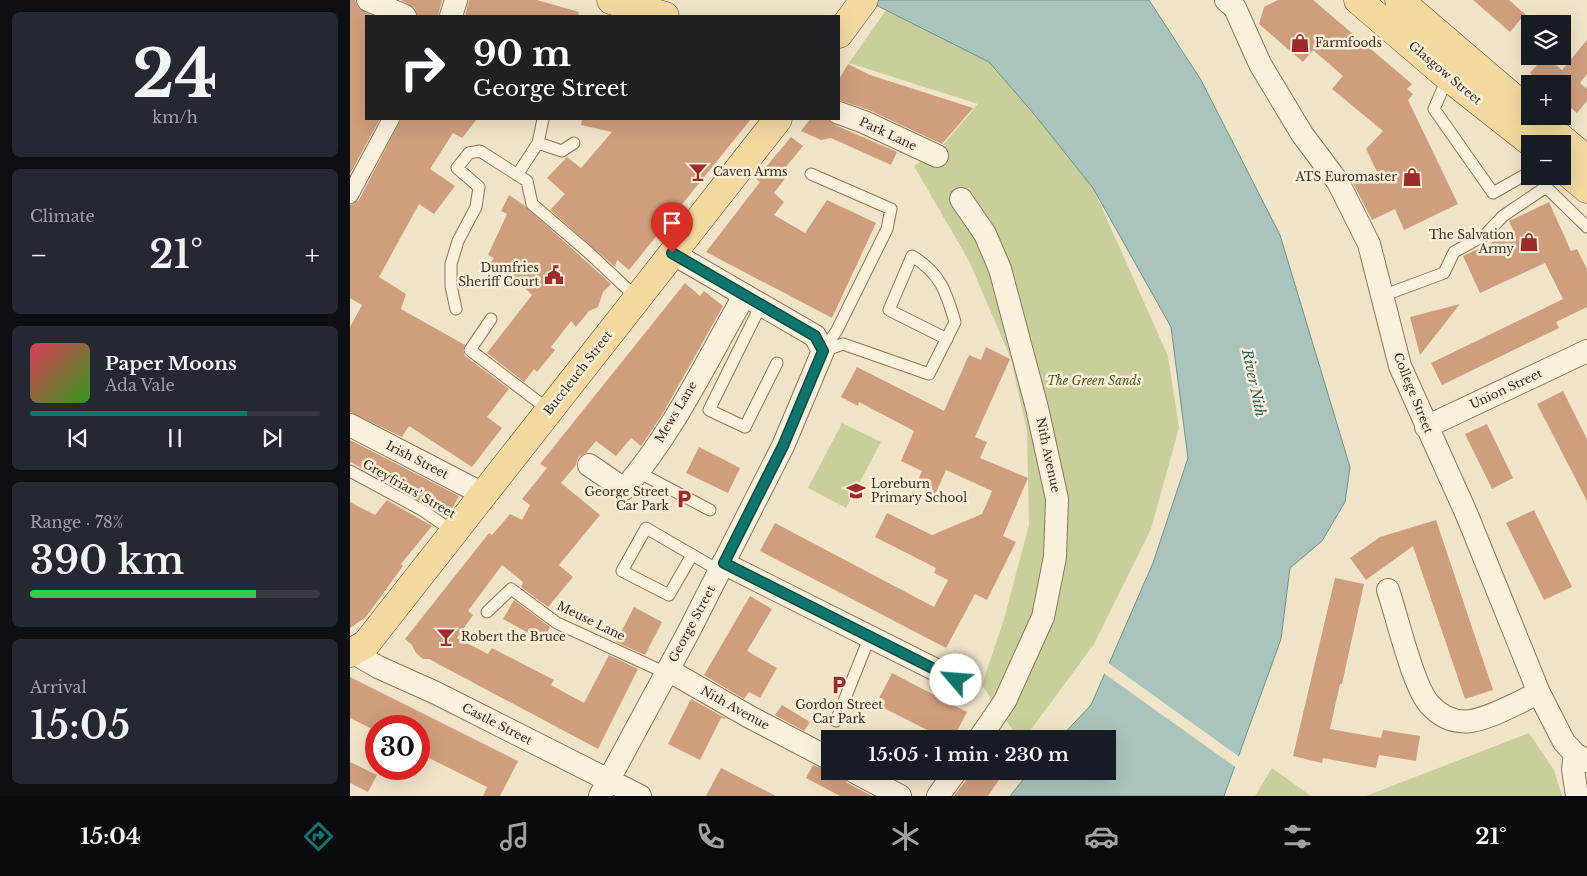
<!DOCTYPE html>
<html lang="en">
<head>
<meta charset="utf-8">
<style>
	:root { --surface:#171b24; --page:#242831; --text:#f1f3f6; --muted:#9ea1a6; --line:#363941; --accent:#0f766e }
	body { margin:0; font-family:"Libre Baskerville",serif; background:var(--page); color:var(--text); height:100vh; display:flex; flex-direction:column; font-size:19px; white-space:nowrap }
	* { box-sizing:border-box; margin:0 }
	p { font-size:16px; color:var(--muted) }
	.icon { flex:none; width:28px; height:28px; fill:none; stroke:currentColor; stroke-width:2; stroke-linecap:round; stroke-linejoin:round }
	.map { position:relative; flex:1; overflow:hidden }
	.drawer { display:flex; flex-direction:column; gap:12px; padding:12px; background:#0d0f14; width:350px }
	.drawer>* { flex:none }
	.guide { position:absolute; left:15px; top:15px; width:475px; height:105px; border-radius:0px; box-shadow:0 5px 20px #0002; background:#202124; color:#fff; overflow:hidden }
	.buttons { position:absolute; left:1171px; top:15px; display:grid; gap:10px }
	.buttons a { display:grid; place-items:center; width:50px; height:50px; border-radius:0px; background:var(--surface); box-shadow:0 5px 20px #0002; font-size:25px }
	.speed { position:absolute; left:15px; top:715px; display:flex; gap:10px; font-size:25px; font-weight:700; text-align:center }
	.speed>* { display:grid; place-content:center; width:65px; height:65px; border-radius:50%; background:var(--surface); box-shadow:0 5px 20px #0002; line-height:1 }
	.speed .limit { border:8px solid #d22; background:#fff; color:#111 }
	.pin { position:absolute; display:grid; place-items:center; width:42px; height:42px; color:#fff; margin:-51px -21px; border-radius:50% 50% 50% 0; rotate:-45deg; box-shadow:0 0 5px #0007 }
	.pin .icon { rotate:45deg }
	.me { position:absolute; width:55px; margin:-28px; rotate:297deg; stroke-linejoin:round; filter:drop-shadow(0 0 4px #0008) }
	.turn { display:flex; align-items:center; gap:18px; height:105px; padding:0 25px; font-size:22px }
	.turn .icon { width:65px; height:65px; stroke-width:2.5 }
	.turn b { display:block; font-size:35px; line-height:42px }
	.big { font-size:38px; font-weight:600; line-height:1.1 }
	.drawer .widget { flex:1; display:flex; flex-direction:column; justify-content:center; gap:8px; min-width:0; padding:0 18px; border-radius:8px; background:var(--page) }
	.drawer .dial { align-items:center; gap:0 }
	.dial b { font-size:65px; line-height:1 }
	.song { display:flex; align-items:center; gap:15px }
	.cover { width:60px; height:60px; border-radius:8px; background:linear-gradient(135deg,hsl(350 70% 55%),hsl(110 70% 35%)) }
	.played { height:5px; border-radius:2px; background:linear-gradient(90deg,var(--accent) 75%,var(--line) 75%) }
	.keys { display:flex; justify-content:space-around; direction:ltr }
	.heat { display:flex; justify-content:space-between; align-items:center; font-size:28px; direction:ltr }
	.charge { height:8px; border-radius:4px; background:linear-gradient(90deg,#34c759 78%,var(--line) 0) }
	.trip { position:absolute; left:471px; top:730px; width:295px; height:50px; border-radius:0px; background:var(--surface); box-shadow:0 5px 20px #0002; font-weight:600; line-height:50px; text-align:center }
	.tabs { display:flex; height:80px; justify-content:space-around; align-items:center; background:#090b0e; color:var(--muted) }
	.tabs .icon { width:35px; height:35px }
	.tabs .selected { color:var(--accent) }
	.tabs b { font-size:22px; color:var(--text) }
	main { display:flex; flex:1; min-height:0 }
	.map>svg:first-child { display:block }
	.green { fill:#c9cf9b }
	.water { fill:#a9c4bc; stroke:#6f938a }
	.pier { fill:#f0e4c8 }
	.building { fill:#cf9f7d }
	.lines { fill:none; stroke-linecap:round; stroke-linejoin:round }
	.service-casing { stroke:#8d765c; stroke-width:13 }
	.pedestrian-casing { stroke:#8d765c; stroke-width:18 }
	.minor-casing { stroke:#8d765c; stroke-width:24 }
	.primary-casing { stroke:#5b4430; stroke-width:29 }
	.service { stroke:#faf1dc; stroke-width:11 }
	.pedestrian { stroke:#faf1dc; stroke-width:16 }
	.minor { stroke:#faf1dc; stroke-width:22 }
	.primary { stroke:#f3d9a0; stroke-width:28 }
	.route-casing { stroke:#0a4d48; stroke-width:12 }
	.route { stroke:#0f766e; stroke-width:9 }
	.labels { text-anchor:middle; stroke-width:5; stroke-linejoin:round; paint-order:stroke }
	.poi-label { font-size:12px; fill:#3d2e20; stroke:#f7eed8; text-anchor:start }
	.street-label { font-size:12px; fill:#3d2e20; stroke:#f7eed8 }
	.park-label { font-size:12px; font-style:italic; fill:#4d5a26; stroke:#f7eed8 }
	.water-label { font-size:14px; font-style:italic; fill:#2f5d5a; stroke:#f7eed8 }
</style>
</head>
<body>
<main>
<section class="drawer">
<div class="widget dial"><b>24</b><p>km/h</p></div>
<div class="widget"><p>Climate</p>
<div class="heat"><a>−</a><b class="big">21°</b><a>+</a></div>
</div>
<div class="widget">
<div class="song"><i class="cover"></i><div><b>Paper Moons</b><p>Ada Vale</p></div></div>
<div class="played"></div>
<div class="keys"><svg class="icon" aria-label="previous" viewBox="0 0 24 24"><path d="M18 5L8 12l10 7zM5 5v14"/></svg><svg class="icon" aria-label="pause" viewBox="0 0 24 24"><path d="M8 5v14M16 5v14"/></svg><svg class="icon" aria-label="next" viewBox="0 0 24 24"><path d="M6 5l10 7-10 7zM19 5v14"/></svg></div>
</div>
<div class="widget"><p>Range · 78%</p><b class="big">390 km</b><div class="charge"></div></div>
<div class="widget"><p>Arrival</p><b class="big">15:05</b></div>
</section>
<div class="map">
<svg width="1237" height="796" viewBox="0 0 1237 796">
	<rect width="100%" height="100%" fill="#f0e4c8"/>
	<!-- green -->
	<path class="green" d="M536,10L639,62L684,114L743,188L818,356L829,428L801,529L744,644L674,739H669L632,685L654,619L679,525L677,431L661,359L619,261L564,166L592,146L628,104L499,63Z
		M492,423L531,442L496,508L458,488Z
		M1179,733L1204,770L1212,796H1016Z
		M922,768L961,796H905Z"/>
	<!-- water -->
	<path class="water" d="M516,0H799L851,80L930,235L1000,467L995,502L972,541L940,568L931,639L874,796H660L680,771H758V739H709L741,705L803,563L838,458L821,327L743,188L684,114L639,62Z"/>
	<!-- pier -->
	<path class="pier" d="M757,662L891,758L888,769L752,672Z"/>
	<!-- building -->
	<path class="building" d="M0,0H5L8,8L23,16H16V119H30L0,174Z
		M51,0H92L88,16H68L65,8Z
		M119,0H187L229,12L228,16H115Z
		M928,0H963L1062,84L1057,89L1063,94L1058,100L1108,204L1054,230L1045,209L1022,220L1003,183L1027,172L1016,149L1033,131L982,89L993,76L963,50L953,62L909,24L914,7Z
		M1123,0H1159L1175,14L1160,32Z
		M1237,40V74L1230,83L1237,89V101L1227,113L1212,101V84H1192L1180,73L1195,56L1212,70Z
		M498,64L520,75L623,108L592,144L519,110L489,100V79Z
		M51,119H127L112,138L103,133L80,169L105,186L84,214L69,204L29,277L56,294L51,309L115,345L113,350L115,356L159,389L137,417L152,428L122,467L59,426L52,437L0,412V327L12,305L0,298V205L9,200Z
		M232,119H401L279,270L267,260L265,267L200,210L215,194L197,178L217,157L231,168L262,132L231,125Z
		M460,119H478L485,125L547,152L541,165L481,138L471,140L451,131Z
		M441,137L453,146L435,168L440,172L424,193L434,202L424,215L455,233L477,200L526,223L482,318L356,252L410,182L406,179Z
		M159,195L175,206L261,284L253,292L248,307L239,311L226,327L221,321L201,347L205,350L187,372L184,369L174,382L137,353L182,295L157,270L155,274L141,262L144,258L138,255L157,214L151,211Z
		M1199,202L1221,251L1227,249L1237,269V307L1206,322L1209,328L1092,385L1081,363L1213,299L1195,263L1130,293L1113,256L1164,232L1159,221Z
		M335,283L350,296L354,291L373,306L313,413L291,446L281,438L266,456L246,441L236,453L228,457L226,465L211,483L250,515L209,565L223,577L198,607L171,587L173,582L152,565L118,611L123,615L107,638L138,654L142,648L204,680L201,685L234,703L259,655L288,669L248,749L79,659H73L66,653L62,645L55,639L139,533L142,535L160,514L172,520L180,505L172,499L197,468L190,464Z
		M1110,304L1070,355L1060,317Z
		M636,347L660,359L625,437L637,442L630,458L678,478L653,536L666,542L637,600L625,594L596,648L410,551L425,523L584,607L598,580L584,573L586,568L525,537L537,513L582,535L632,514L642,491L596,470L585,495L570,488L574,480L569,478L572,471L551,461L564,431L509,402L508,406L491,397L507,367L594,411L619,355L631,360Z
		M1213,391L1237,439V501L1187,404Z
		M1137,424L1163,478L1142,489L1115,434Z
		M0,440L109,496L103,507L99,513L94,511L91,514L48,487L0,462Z
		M349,447L390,468L378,493L336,473Z
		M37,500L82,526L51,564L53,566L16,617L0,628V502L25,515Z
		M1184,510L1222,587L1194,600L1156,523Z
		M1086,520L1143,690L1115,699L1063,546L1016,580L1000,558L1030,537Z
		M985,578L1014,584L992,684H990L980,729L1031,738L1033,730L1070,736L1066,761L1029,755L1026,768L973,758L972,763L943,756Z
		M400,596L422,609L397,651L427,668L410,698L399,692L394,699L354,675Z
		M164,600L200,627L193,641L153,619Z
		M284,607L312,622L295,655L266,642Z
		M542,673L617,712L603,739H595L526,704Z
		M0,677L168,761L150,796H133L137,787L69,753V726H26V731L0,718Z
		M341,699L377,719L371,718L350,760L318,744Z
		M432,705L460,722L454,731L425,715Z
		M0,762L27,775L18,792L0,783Z
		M463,765L491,775L497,783L522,796H490L456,778Z
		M371,768L426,796H356Z
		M619,771H655L638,796H604L617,779Z"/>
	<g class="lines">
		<!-- service casing -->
		<g class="service-casing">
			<path id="service" d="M1098,77L1084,109L1143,193L1180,172
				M188,143L212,151L224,143
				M461,174L541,209L537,229L487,330L473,351
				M167,175L188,143L193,119
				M1032,296L1094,273L1104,252L1135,235L1153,216L1196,187L1237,227
				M411,305L359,410L395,427L427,363
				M106,309L101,286V264L108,241L126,207L129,187L107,168L119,153L130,151L177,181L182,204L238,252L287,298
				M141,319L120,350L199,410
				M473,351L493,344L579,374L605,322C596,291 590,273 562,256L539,310L597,339
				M0,471L72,510L104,532
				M288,472L360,510
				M342,555L319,595L272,571L296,528L370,571
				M137,612L161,589L207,623L316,673
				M486,721L520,636"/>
		</g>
		<!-- pedestrian casing -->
		<g class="pedestrian-casing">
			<path id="pedestrian" d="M0,195L41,119"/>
		</g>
		<!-- minor casing -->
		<g class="minor-casing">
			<path id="minor" d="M18,0L55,16
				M876,0L885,8L910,64L952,134L988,182L1019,244L1050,366L1117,515L1189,693L1214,742L1225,754L1237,761
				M101,16L106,0
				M489,113L514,122L587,156
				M611,199L635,234L650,269L687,408L707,499L705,557L693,617L655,701L629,739
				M0,425L133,494
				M1076,427L1237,351
				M239,465L274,489C323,433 357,360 394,296
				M373,563L606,680
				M1038,590C1047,616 1063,687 1080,705C1091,717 1105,723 1121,721C1144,717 1168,702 1189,693
				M4,653L28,667L86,693L290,796
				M318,670L398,716L480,759
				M1225,754L1223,769L1227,796
				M503,771L550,796
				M250,796L339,631L433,446L473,351L465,336L322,253
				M588,796L606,771"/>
		</g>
		<!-- primary casing -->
		<g class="primary-casing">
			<path id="primary" d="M261,0L315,16
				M1008,0L1098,77L1183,144
				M1049,0L1180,112
				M489,34L514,0
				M1185,116L1237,160
				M1212,168L1237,189
				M0,653L16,644L428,119"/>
		</g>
		<!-- service -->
		<use href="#service" class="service"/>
		<!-- pedestrian -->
		<use href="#pedestrian" class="pedestrian"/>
		<!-- minor -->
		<use href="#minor" class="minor"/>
		<!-- primary -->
		<use href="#primary" class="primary"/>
	</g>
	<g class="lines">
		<!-- route casing -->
		<g class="route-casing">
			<path id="route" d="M322,253L465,336L473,351L433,446L374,563L606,680"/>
		</g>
		<!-- route -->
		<use href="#route" class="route"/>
	</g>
	<!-- icons -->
	<defs>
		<g id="shop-bare" transform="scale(1.5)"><path d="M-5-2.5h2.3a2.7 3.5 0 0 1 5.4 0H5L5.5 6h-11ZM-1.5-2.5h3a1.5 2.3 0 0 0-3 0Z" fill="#9e2a2b" stroke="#f7eed8" stroke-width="2.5" paint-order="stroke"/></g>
		<g id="bar-bare" transform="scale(1.5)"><path d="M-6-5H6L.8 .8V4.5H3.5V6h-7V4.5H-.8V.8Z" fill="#9e2a2b" stroke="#f7eed8" stroke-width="2.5" paint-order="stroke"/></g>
		<g id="civic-bare" transform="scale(1.5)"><path d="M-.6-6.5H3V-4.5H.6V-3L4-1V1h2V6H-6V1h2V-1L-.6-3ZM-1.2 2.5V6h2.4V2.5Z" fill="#9e2a2b" stroke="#f7eed8" stroke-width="2.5" paint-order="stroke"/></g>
		<g id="school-bare" transform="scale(1.5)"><path d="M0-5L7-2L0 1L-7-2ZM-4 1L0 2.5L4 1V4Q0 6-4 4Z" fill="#9e2a2b" stroke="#f7eed8" stroke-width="2.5" paint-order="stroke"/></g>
		<g id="parking-bare" transform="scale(1.5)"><path d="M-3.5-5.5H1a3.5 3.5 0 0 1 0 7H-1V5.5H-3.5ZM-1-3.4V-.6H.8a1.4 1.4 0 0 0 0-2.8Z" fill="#9e2a2b" stroke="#f7eed8" stroke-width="2.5" paint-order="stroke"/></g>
	</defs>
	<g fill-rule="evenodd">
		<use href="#shop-bare" x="950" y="43"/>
		<use href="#bar-bare" x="348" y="172"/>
		<use href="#shop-bare" x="1062" y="177"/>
		<use href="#shop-bare" x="1179" y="242"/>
		<use href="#civic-bare" x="204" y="275"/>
		<use href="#school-bare" x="506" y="491"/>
		<use href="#parking-bare" x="334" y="499"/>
		<use href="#bar-bare" x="96" y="637"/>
		<use href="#parking-bare" x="489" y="685"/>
	</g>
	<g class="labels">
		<!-- poi labels -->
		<g class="poi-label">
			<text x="965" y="47">Farmfoods</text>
			<text x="363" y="176">Caven Arms</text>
			<text x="1047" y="181" text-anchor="end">ATS Euromaster</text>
			<text x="1164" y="239" text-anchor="end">The Salvation<tspan x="1164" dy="14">Army</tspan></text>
			<text x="189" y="272" text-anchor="end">Dumfries<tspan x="189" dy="14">Sheriff Court</tspan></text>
			<text x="521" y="488">Loreburn<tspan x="521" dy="14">Primary School</tspan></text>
			<text x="319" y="496" text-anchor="end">George Street<tspan x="319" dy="14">Car Park</tspan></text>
			<text x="111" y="641">Robert the Bruce</text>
			<text x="489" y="709" text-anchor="middle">Gordon Street<tspan x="489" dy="14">Car Park</tspan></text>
		</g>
		<!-- street labels -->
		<g class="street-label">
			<text transform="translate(1095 73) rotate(40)" y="4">Glasgow Street</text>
			<text transform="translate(538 134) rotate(25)" y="4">Park Lane</text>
			<text transform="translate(228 373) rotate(-52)" y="4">Buccleuch Street</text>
			<text transform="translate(1156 389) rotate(-25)" y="4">Union Street</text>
			<text transform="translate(1063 393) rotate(68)" y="4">College Street</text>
			<text transform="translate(326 412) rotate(-59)" y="4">Mews Lane</text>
			<text transform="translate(698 455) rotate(78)" y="4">Nith Avenue</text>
			<text transform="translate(67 460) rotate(27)" y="4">Irish Street</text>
			<text transform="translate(59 489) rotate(30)" y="4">Greyfriars' Street</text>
			<text transform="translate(241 621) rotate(26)" y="4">Meuse Lane</text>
			<text transform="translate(342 624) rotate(-62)" y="4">George Street</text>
			<text transform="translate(385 708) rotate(29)" y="4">Nith Avenue</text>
			<text transform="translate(147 724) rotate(27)" y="4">Castle Street</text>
		</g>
		<!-- park labels -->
		<g class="park-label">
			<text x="744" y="385">The Green Sands</text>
		</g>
		<!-- water labels -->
		<g class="water-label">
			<text transform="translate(904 383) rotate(78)" y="5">River Nith</text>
		</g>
	</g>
</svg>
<div class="buttons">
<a><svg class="icon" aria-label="layers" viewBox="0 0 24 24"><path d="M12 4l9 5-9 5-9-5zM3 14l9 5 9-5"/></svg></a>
<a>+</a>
<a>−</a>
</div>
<div class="speed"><div class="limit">30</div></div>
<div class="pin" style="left:322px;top:253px;background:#d93025"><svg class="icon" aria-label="arrive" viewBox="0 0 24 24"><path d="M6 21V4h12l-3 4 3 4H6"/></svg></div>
<svg class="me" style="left:606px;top:680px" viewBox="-20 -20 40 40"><circle r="19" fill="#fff"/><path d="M0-13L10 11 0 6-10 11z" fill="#0f766e"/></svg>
<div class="trip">15:05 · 1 min · 230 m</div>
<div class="guide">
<div class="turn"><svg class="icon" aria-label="right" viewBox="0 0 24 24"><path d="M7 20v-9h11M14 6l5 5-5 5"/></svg><div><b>90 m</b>George Street</div></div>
</div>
</div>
</main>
<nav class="tabs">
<b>15:04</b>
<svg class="icon selected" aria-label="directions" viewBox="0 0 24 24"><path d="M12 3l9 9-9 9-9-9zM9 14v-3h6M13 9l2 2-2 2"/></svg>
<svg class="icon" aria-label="music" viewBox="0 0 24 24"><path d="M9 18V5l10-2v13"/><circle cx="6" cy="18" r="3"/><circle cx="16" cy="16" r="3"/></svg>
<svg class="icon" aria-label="phone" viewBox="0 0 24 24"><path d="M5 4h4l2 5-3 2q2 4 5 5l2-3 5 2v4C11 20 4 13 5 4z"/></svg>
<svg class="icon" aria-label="climate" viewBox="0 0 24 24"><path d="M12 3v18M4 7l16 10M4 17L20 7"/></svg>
<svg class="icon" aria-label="car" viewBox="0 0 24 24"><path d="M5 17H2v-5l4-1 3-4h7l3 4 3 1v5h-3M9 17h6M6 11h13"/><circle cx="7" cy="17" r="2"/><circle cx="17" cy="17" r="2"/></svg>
<svg class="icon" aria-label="filters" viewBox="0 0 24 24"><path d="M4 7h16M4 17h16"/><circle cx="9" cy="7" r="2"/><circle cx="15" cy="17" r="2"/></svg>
<b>21°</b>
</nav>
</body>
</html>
